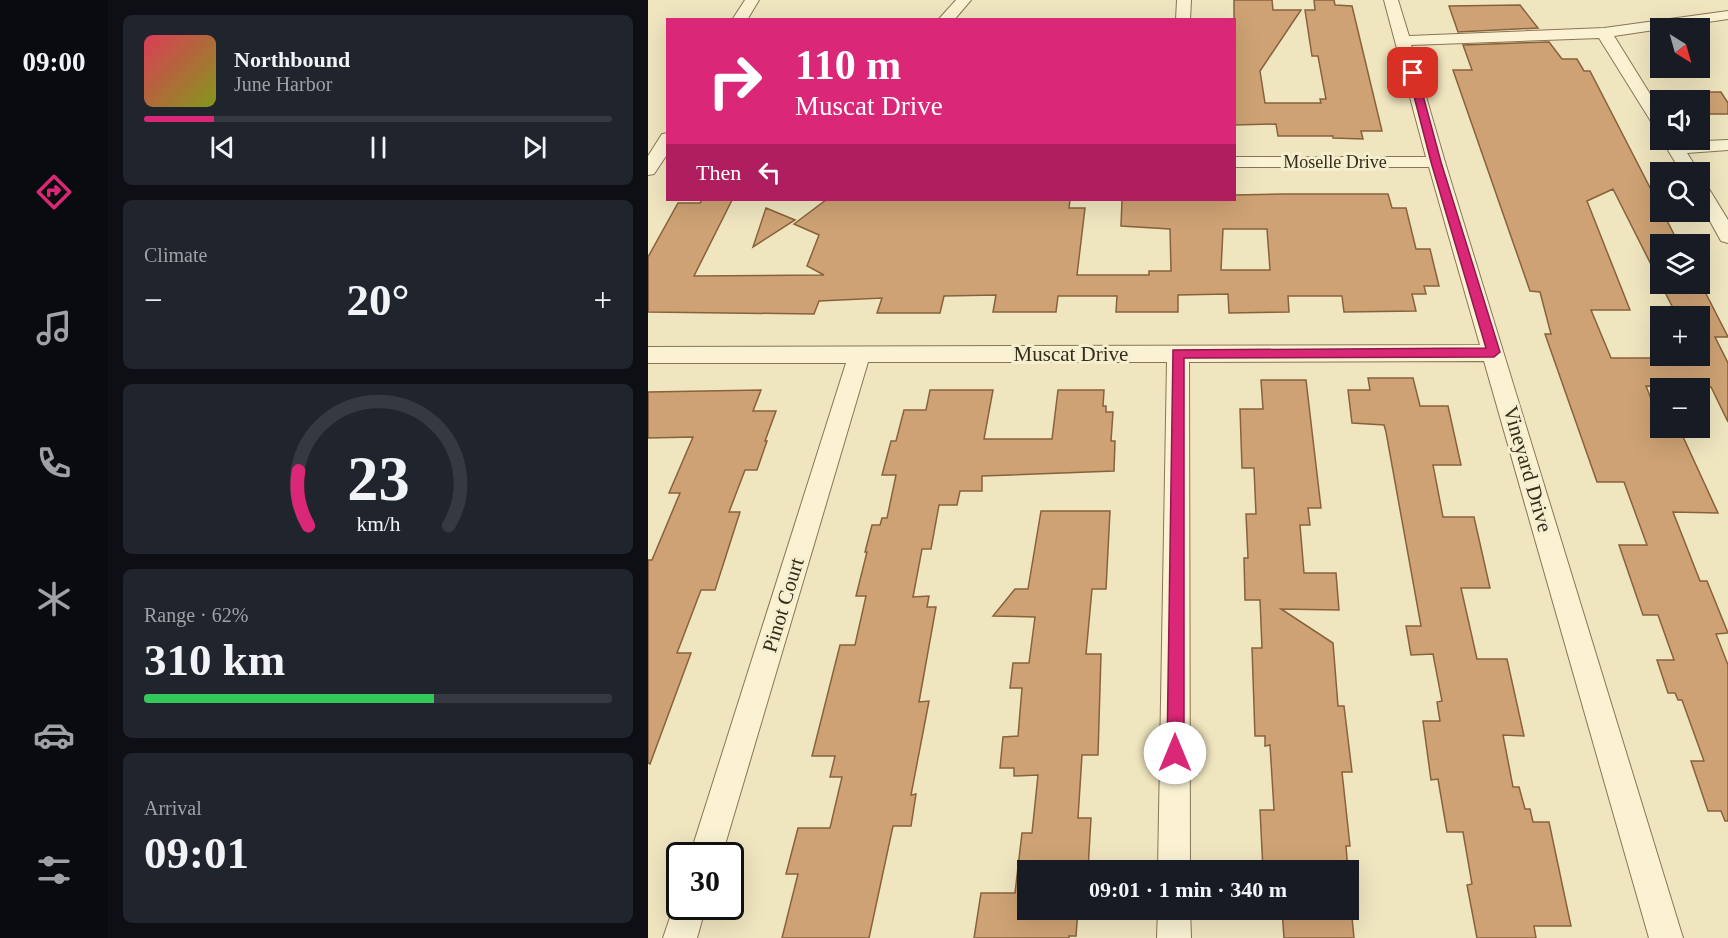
<!DOCTYPE html>
<html lang="en">
<head>
<meta charset="utf-8">
<style>
	:root { --surface:#171b24; --page:#20242c; --text:#f1f3f6; --muted:#9ea1a6; --line:#363941; --accent:#db2777 }
	body { margin:0; font-family:"Times New Roman",serif; background:var(--page); color:var(--text); height:100vh; display:flex; flex-direction:column; font-size:22px; white-space:nowrap }
	* { box-sizing:border-box; margin:0 }
	p { font-size:20px; color:var(--muted) }
	.icon { flex:none; width:33px; height:33px; fill:none; stroke:currentColor; stroke-width:2; stroke-linecap:round; stroke-linejoin:round }
	.map { position:relative; flex:1; overflow:hidden }
	.drawer { display:flex; flex-direction:column; gap:15px; padding:15px; background:#0d0f14; width:540px }
	.drawer>* { flex:none }
	.banner { position:absolute; left:18px; top:18px; width:570px; height:183px; border-radius:0px; box-shadow:0 6px 24px #0002; background:#db2777; color:#fff; overflow:hidden }
	.needle { width:39px; rotate:143deg }
	.tools { position:absolute; left:1002px; top:18px; display:grid; gap:12px }
	.tools a { display:grid; place-items:center; width:60px; height:60px; border-radius:0px; background:var(--surface); box-shadow:0 6px 24px #0002; font-size:30px }
	.speed { position:absolute; left:18px; top:842px; display:flex; gap:12px; font-size:30px; font-weight:700; text-align:center }
	.speed>* { display:grid; place-content:center; width:78px; height:78px; border-radius:50%; background:var(--surface); box-shadow:0 6px 24px #0002; line-height:1 }
	.speed .limit { border:3px solid #111; border-radius:9px; background:#fff; color:#111 }
	.pin { position:absolute; display:grid; place-items:center; width:51px; height:51px; color:#fff; margin:-26px; border-radius:12px; box-shadow:0 3px 9px #0006 }
	.me { position:absolute; width:66px; margin:-33px; rotate:0deg; stroke-linejoin:round; filter:drop-shadow(0 0 4px #0008) }
	.turn { display:flex; align-items:center; gap:21px; height:126px; padding:0 30px; font-size:27px }
	.turn .icon { width:78px; height:78px; stroke-width:2.5 }
	.turn b { display:block; font-size:42px; line-height:51px }
	.then { display:flex; align-items:center; height:57px; padding:0 30px; background:#0003; gap:12px; font-size:22px }
	.big { font-size:45px; font-weight:600; line-height:1.1 }
	.drawer .tile { flex:1; display:flex; flex-direction:column; justify-content:center; gap:9px; min-width:0; padding:0 21px; border-radius:9px; background:var(--page) }
	.drawer .dial { align-items:center; gap:0 }
	.dial svg { height:156px; overflow:visible; fill:none; stroke:var(--line); stroke-width:7; stroke-linecap:round; text-anchor:middle }
	.dial text { fill:var(--text); stroke:none }
	.song { display:flex; align-items:center; gap:18px }
	.cover { width:72px; height:72px; border-radius:9px; background:linear-gradient(135deg,hsl(350 70% 55%),hsl(70 70% 35%)) }
	.played { height:6px; border-radius:3px; background:linear-gradient(90deg,var(--accent) 15%,var(--line) 15%) }
	.keys { display:flex; justify-content:space-around; direction:ltr }
	.heat { display:flex; justify-content:space-between; align-items:center; font-size:33px; direction:ltr }
	.charge { height:9px; border-radius:4px; background:linear-gradient(90deg,#34c759 62%,var(--line) 0) }
	.trip { position:absolute; left:369px; top:860px; width:342px; height:60px; border-radius:0px; background:var(--surface); box-shadow:0 6px 24px #0002; font-weight:600; line-height:60px; text-align:center }
	main { display:flex; flex:1; min-height:0 }
	.menu { display:flex; flex-direction:column; width:108px; justify-content:space-around; align-items:center; background:#090b0e; color:var(--muted) }
	.menu .icon { width:42px; height:42px }
	.menu .current { color:var(--accent) }
	.menu b { font-size:27px; color:var(--text) }
	.map>svg:first-child { display:block }
	.building { fill:#cea274; stroke:#88623c; stroke-width:1.5; fill-rule:evenodd }
	.lines { fill:none; stroke-linecap:round; stroke-linejoin:round }
	.minor-casing { stroke:#887657; stroke-width:2 }
	.minor { fill:#faf2d3; fill-rule:evenodd }
	.route { fill:#db2777; stroke:#8e194d; stroke-width:1.5 }
	.labels { text-anchor:middle; stroke-width:6; stroke-linejoin:round; paint-order:stroke }
	.far-street-label { font-size:18px; fill:#372c1c; stroke:#f6efcf }
	.street-label { font-size:21px; fill:#372c1c; stroke:#f6efcf }
</style>
</head>
<body>
<main>
<nav class="menu">
<b>09:00</b>
<svg class="icon current" aria-label="directions" viewBox="0 0 24 24"><path d="M12 3l9 9-9 9-9-9zM9 14v-3h6M13 9l2 2-2 2"/></svg>
<svg class="icon" aria-label="music" viewBox="0 0 24 24"><path d="M9 18V5l10-2v13"/><circle cx="6" cy="18" r="3"/><circle cx="16" cy="16" r="3"/></svg>
<svg class="icon" aria-label="phone" viewBox="0 0 24 24"><path d="M5 4h4l2 5-3 2q2 4 5 5l2-3 5 2v4C11 20 4 13 5 4z"/></svg>
<svg class="icon" aria-label="climate" viewBox="0 0 24 24"><path d="M12 3v18M4 7l16 10M4 17L20 7"/></svg>
<svg class="icon" aria-label="car" viewBox="0 0 24 24"><path d="M5 17H2v-5l4-1 3-4h7l3 4 3 1v5h-3M9 17h6M6 11h13"/><circle cx="7" cy="17" r="2"/><circle cx="17" cy="17" r="2"/></svg>
<svg class="icon" aria-label="filters" viewBox="0 0 24 24"><path d="M4 7h16M4 17h16"/><circle cx="9" cy="7" r="2"/><circle cx="15" cy="17" r="2"/></svg>
</nav>
<section class="drawer">
<div class="tile">
<div class="song"><i class="cover"></i><div><b>Northbound</b><p>June Harbor</p></div></div>
<div class="played"></div>
<div class="keys"><svg class="icon" aria-label="previous" viewBox="0 0 24 24"><path d="M18 5L8 12l10 7zM5 5v14"/></svg><svg class="icon" aria-label="pause" viewBox="0 0 24 24"><path d="M8 5v14M16 5v14"/></svg><svg class="icon" aria-label="next" viewBox="0 0 24 24"><path d="M6 5l10 7-10 7zM19 5v14"/></svg></div>
</div>
<div class="tile"><p>Climate</p>
<div class="heat"><a>−</a><b class="big">20°</b><a>+</a></div>
</div>
<div class="tile dial"><svg viewBox="0 0 100 80">
<path d="M14 69A42 42 0 1 1 86 69"/>
<path d="M14 69A42 42 0 0 1 9 41" stroke="#db2777"/>
<text x="50" y="56" font-size="32" font-weight="700">23</text>
<text x="50" y="72" font-size="11">km/h</text>
</svg></div>
<div class="tile"><p>Range · 62%</p><b class="big">310 km</b><div class="charge"></div></div>
<div class="tile"><p>Arrival</p><b class="big">09:01</b></div>
</section>
<div class="map">
<svg width="1080" height="938" viewBox="0 0 1080 938">
	<rect width="100%" height="100%" fill="#efe5bf"/>
	<!-- building -->
	<path class="building" d="M586,0H624L625,10H653L612,71L617,103H673L672,99H678L670,56H664L657,10H667L666,0H686L687,5L704,6L734,131H713L715,139L685,138V136H630L628,124L586,125Z
		M872,5L890,28L810,32L801,6Z
		M901,42L914,59H929L936,71H942L1031,244H1012V284L1052,282L1080,337H1067L1080,363V422L1063,387L998,386L1012,421V428H1031L1070,513L1025,512L1052,581H1059L1080,633L1068,634L1080,665V821H1077L1073,811H1060L1043,761H1056L1034,700H1030L1027,693H1020L1009,660H1026L1010,615H995L971,545H999L976,482H949L897,334H903L892,292L882,291L805,70H824L815,45ZM965,189L1029,316H1052V356H1012V348H1009L1013,358H963L943,310H982L939,201Z
		M1052,92H1073L1080,103V114H1052Z
		M635,194H740L744,208H758L768,249H782L791,286H776L778,294H764L768,311L696,312L694,296H640L641,312L581,313L580,294L530,295V312H468L469,296H410L408,312H345L348,295L296,296L292,313H229L234,298L171,301L166,314L0,312V257L30,203H52L54,200H84L46,276L176,275L159,266L171,235L146,224L178,200H422L421,208H437L429,275H501V271H523L522,229L473,226L474,200H586V195ZM575,229H619L622,270H573Z
		M118,208L147,220L105,247Z
		M720,378H765L772,406H800L813,465H785L795,517H826L842,588H813L829,659H859L876,736L855,735L865,787H871L877,809H882L885,822H901L923,926H886L888,938H829L819,885L824,884L815,832H799L790,779L783,780L775,721H792L789,702L794,701L785,654L763,655L758,626H773L738,432L736,425L704,423L700,390H722Z
		M613,380H658L673,508H660L662,525H652L656,573H688L691,610L633,609L685,643L690,706H696L704,772H694L702,846H698L700,870H615L612,810H626L622,745L617,746V736H607L604,648H614L612,600H597L596,558H600L598,514H608L606,468H594L592,409H615Z
		M113,390L105,411H128L117,441H119L109,470H97L81,512H92L67,590H53L29,653H43L2,764L0,763V560H4L32,493H21L45,437L0,438V392Z
		M282,390H345L336,439H404L410,390H456L455,406H458V412H465L463,441H467L466,471L334,476V491H312L309,505H291L283,549H274L265,597L281,596L279,607H288L271,702L281,701L263,795L268,794L263,826H245L221,938H134L150,874H138L150,828H182L194,777H182L187,756H164L192,645H207L218,596H208L219,552H217L224,525H232L234,518H239L248,475H234L243,441H248L256,410H278Z
		M393,511H462L458,589H444L438,654H453L450,755H434L430,818H443L440,870H380V909H430L428,936H421V938H326L333,893H367L374,833H384L390,775L366,776V768H352L355,737L370,736L374,688H362L365,663H381L387,617L345,616L367,589H380Z
		M700,877L706,938H636L634,909H700Z"/>
	<g class="lines">
		<!-- minor casing -->
		<g class="minor-casing">
			<path id="minor" d="M97,0H111L99,20H84Z
				M308,0H323L306,20H290Z
				M529,0H543L542,20H528Z
				M736,0H750L761,36L956,28L1080,11V19L966,36L1012,110V128L1006,127L1004,123L951,38L763,45L797,162L1035,938H1001L836,361L541,362L542,870H510L519,362H220L74,855H42L198,363H0V347L832,345L781,167H586V157H778Z
				M20,133V153L6,174L0,175V156L14,134Z
				M1014,140H1031L1033,142L1080,140V150L1039,153L1051,172H1033Z
				M1052,182L1058,184L1080,220V243L1073,241L1052,203Z
				M30,894L32,906H58L49,938H15Z
				M510,909H542L543,938H509Z"/>
		</g>
		<!-- minor -->
		<use href="#minor" class="minor"/>
	</g>
	<!-- route -->
	<path class="route" d="M765,70L769,73L793,162L852,352L846,357L536,358V753L533,759L527,761L521,759L519,753L525,350L838,348L783,162L760,73Z"/>
	<g class="labels">
		<!-- far-street labels -->
		<g class="far-street-label">
			<text x="687" y="168">Moselle Drive</text>
		</g>
		<!-- street labels -->
		<g class="street-label">
			<text x="423" y="361">Muscat Drive</text>
			<text transform="translate(880 469) rotate(74)" y="7">Vineyard Drive</text>
			<text transform="translate(135 605) rotate(-73)" y="7">Pinot Court</text>
		</g>
	</g>
</svg>
<div class="tools">
<a><svg class="needle" viewBox="-14 -14 28 28"><path d="M0-13l5 13h-10z" fill="#e53935"/><path d="M0 13l5-13h-10z" fill="#9ea1a6"/></svg></a>
<a><svg class="icon" aria-label="sound" viewBox="0 0 24 24"><path d="M4 9h4l5-4v14l-5-4H4zM17 9q2 3 0 6"/></svg></a>
<a><svg class="icon" aria-label="search" viewBox="0 0 24 24"><circle cx="10" cy="10" r="6"/><path d="M15 15l6 6"/></svg></a>
<a><svg class="icon" aria-label="layers" viewBox="0 0 24 24"><path d="M12 4l9 5-9 5-9-5zM3 14l9 5 9-5"/></svg></a>
<a>+</a>
<a>−</a>
</div>
<div class="speed"><div class="limit">30</div></div>
<div class="pin" style="left:765px;top:73px;background:#d93025"><svg class="icon" aria-label="arrive" viewBox="0 0 24 24"><path d="M6 21V4h12l-3 4 3 4H6"/></svg></div>
<svg class="me" style="left:527px;top:753px" viewBox="-20 -20 40 40"><circle r="19" fill="#fff"/><path d="M0-13L10 11 0 6-10 11z" fill="#db2777"/></svg>
<div class="trip">09:01 · 1 min · 340 m</div>
<div class="banner">
<div class="turn"><svg class="icon" aria-label="right" viewBox="0 0 24 24"><path d="M7 20v-9h11M14 6l5 5-5 5"/></svg><div><b>110 m</b>Muscat Drive</div></div>
<div class="then">Then<svg class="icon" aria-label="left" viewBox="0 0 24 24"><path d="M17 20v-9H6M10 6l-5 5 5 5"/></svg></div>
</div>
</div>
</main>
</body>
</html>
